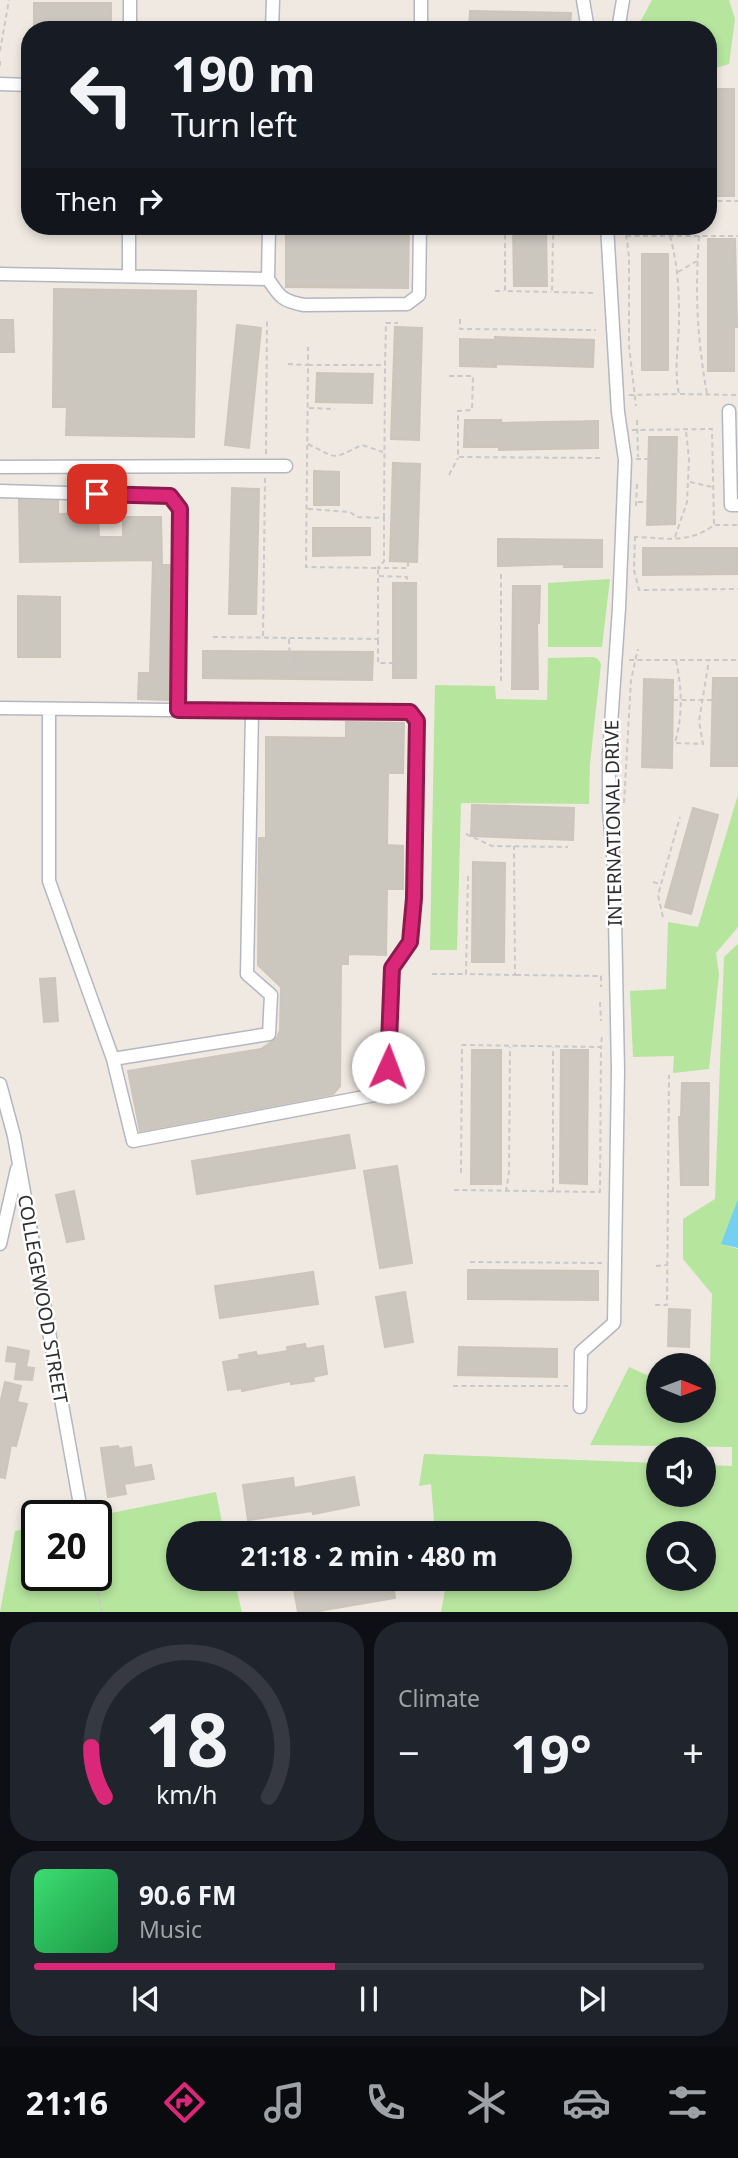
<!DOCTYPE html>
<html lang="en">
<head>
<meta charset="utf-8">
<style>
	:root { --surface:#171b24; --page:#20242c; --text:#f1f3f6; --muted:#9ea1a6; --line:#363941; --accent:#db2777 }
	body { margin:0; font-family:"Noto Sans",sans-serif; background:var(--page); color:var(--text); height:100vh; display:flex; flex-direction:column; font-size:26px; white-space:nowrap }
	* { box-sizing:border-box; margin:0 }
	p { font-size:23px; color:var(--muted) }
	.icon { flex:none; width:38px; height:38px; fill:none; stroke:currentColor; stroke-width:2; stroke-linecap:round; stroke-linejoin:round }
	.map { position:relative; height:1612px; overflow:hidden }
	.sheet { display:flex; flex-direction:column; gap:10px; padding:10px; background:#0d0f14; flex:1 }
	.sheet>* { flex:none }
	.top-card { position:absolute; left:21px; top:21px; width:696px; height:214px; border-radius:28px; box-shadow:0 4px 10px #0003; background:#171b24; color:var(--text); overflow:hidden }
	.needle { width:46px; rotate:91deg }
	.fabs { position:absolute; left:646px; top:1353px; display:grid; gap:14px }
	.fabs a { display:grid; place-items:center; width:70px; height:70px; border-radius:50%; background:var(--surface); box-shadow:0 4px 10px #0003; font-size:35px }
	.speed { position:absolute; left:21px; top:1500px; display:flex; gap:14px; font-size:35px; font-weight:700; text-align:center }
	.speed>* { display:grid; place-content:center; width:91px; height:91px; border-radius:50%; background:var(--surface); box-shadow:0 4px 10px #0003; line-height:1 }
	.speed .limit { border:4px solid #111; border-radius:10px; background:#fff; color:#111 }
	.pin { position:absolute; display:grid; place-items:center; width:60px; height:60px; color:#fff; margin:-30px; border-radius:14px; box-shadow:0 4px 10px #0006 }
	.me { position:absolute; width:77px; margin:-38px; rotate:2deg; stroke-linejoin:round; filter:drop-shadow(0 0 5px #0008) }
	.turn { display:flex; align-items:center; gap:24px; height:147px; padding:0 35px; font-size:32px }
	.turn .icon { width:91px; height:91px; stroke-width:2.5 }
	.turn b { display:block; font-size:49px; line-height:60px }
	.then { display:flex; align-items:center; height:66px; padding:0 35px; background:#0003; gap:14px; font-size:26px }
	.big { font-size:52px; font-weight:700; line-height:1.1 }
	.sheet .card { flex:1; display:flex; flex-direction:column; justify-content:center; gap:10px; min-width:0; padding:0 24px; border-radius:28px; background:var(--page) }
	.sheet .dial { align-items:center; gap:0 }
	.dial svg { height:182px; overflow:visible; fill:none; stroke:var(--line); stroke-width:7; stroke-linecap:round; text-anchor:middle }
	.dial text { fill:var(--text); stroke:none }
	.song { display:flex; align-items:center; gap:21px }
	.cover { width:84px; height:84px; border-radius:10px; background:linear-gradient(135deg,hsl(140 70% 55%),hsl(140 70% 35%)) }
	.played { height:7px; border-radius:4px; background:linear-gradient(90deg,var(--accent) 45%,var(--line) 45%) }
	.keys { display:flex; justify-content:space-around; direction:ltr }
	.heat { display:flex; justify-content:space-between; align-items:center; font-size:38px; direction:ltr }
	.sheet .tiles { flex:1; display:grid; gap:10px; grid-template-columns:1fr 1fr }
	.card:last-child { grid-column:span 2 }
	.trip { position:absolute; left:166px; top:1521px; width:406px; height:70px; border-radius:35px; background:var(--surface); box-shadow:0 4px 10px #0003; font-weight:700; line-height:70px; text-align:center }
	.menu { display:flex; height:112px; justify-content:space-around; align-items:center; background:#090b0e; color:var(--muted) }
	.menu .icon { width:49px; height:49px }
	.menu .active { color:var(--accent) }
	.menu b { font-size:32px; color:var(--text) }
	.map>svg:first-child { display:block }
	.green { fill:#b6e59e; fill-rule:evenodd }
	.water { fill:#75cff0 }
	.building { fill:#cbc7bf; stroke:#cbc5ba; stroke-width:2 }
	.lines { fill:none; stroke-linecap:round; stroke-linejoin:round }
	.minor-casing { stroke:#b4b7c1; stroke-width:15 }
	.path { stroke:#c9c9c9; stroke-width:2; stroke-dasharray:5 3.5; stroke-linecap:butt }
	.minor { stroke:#fff; stroke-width:12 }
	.route-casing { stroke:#8e194d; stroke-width:18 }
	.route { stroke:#db2777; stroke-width:12 }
	.labels { text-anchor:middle; stroke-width:5; stroke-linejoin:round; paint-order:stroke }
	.street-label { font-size:19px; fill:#2e2e2e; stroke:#fff }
</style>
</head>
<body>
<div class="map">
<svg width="738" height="1612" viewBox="0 0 738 1612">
	<rect width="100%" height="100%" fill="#efe9e1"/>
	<!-- green -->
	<path class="green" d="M652,0H729L735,19L729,64L709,70V30H636Z
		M610,579L602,647H548V583Z
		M593,657L598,659L601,664L590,763L589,804L461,803L457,950H430L435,685L495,686L496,699L547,700L548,658Z
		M738,795V927L716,953L719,974L709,1069L673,1073L674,1056L633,1057L630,991L666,989L668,922L698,927Z
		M738,944V1207L722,1244L738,1249V1612H441L447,1579L560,1578V1533H435L431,1484L419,1486L424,1454L658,1463V1494H704V1465L732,1466V1447L590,1445L629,1367L658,1380V1410H704V1367L710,1364L712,1294L683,1259V1219L715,1199L724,957ZM658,1533H704V1578H658Z
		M216,1492L224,1533H178V1578L234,1579L242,1612H0L15,1531L37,1527V1575H96V1516Z"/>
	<!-- water -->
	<path class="water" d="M738,1199V1248L721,1244Z"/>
	<!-- building -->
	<path class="building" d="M34,3H111V30H34Z
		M470,11L571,13L570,30H469Z
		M709,89H734V196H709Z
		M286,226H409L408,288L286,287Z
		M513,226H546L547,286H514Z
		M708,239H735L737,327H734V371H708Z
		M642,254H668V370H642Z
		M54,289L196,291L194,437L66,435L67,407H53Z
		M0,320H13L14,352H0Z
		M237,325L261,328L249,448L225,445Z
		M395,327L422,328L419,440L391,439Z
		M495,337L594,340L593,367L496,364V367L460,366V339L495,340Z
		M317,373L373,374L372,403L316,402Z
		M465,420H501V423L598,421V448L499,450V447H464Z
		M649,437H677L675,524L647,525Z
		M393,463L420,464L417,562L390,561Z
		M314,471L339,472V505H314Z
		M232,488L259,489L256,614H229Z
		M19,500L58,501V514L98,513L99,537H123V517H161L162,565H171L170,700L138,699L139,673H150L153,560L20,562Z
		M313,528H370V555L313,556Z
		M498,539L602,540V567H564L565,564L498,566Z
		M643,548H738V574L643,575Z
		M393,583H416V678H393Z
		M513,586H540L539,623H537L538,689H512Z
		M18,596L60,597V657H18Z
		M203,651L373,652L372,680L203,678Z
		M713,678H738V766H711Z
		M644,679L673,680L672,768L642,767Z
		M346,722L404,723L403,773H388L387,845L403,846V889H387L386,955L348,954V964H341L340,1086L333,1094L140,1131L128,1071L261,1049L277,1038L280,1030L281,987L258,965L259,838H266V737L346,738Z
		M472,805L574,808L573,840L471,836Z
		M693,808L718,815L691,914L665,907Z
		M473,862L505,863L504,962H472Z
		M55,978L58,1021L44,1022L40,979Z
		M472,1050H501V1184H471Z
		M561,1050H588L587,1184L560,1183Z
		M682,1083H709L708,1185H681L679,1117H681Z
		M349,1135L355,1168L197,1194L192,1161Z
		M397,1166L412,1263L380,1268L364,1171Z
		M74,1191L84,1239L67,1242L56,1195Z
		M468,1270L598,1271V1300L468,1299Z
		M313,1272L318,1304L220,1318L215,1286Z
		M405,1292L413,1342L385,1347L376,1297Z
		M669,1309L690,1310L689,1347L668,1346Z
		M305,1344L306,1349L323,1346L327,1374L313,1377L314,1381L291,1384V1381L242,1391V1388L228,1390L223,1362L240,1359L239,1355L256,1352L257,1356L288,1351L287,1347Z
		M8,1347L29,1351L26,1367L34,1368L32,1380L15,1379L17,1362L6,1361Z
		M459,1347L557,1349V1377L458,1375Z
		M5,1382L21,1386L17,1402L27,1404L16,1446L11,1445L5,1478L0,1477V1404Z
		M118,1446L119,1449L131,1447L134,1468L151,1465L154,1479L124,1484L126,1494L108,1497L101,1448Z
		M354,1477L359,1505L313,1514L312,1511L248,1520L243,1485L293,1478L294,1488Z
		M323,1578H392L395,1598L313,1612H298L293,1584Z"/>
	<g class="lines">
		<!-- minor casing -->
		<g class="minor-casing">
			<path id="minor" d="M583,0L588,30
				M130,30V0
				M272,30L273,0
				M421,30V0
				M618,30L623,0
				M0,84L30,85
				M0,274L268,279L269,226
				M129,276V226
				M268,279C280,297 282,301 304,305L407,304L419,295L420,226
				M729,411L731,505H738
				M0,467L286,466
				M0,491L170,496L180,509L179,710
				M0,708L252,711L247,974L271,995L269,1034L113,1059L49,881V709
				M113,1059L133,1141L380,1094L388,1067L392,968L410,942L414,898L417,721L410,712L252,711
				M0,1084L14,1136L82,1516
				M0,1244L17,1169
				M580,1407L581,1352L614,1323L618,1071L614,867L609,809V754L619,608L625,460L618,412L607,226"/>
		</g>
		<!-- path -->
		<path class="path" d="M0,51L9,0
			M0,61V67
			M709,201H738
			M505,226V291L551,292
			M568,226L558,235L553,236L552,292L596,293
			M625,226L629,257V346L636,406
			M553,235V226
			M626,236H738
			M699,236C695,294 697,337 707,394
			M678,272L697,261
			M495,291H504
			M460,319V329L596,330
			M288,364L308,365V347
			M449,376H473L472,410L458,411V457L602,458
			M680,394L738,395
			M629,395L679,394C673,366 680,340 679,312C679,287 677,261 670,236
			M309,408L335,409
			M637,420L638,457
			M632,430L712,429L714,525C689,544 666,538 636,537
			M308,444C339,459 330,460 362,445L383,452
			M266,454L267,319
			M636,459H649
			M449,475L458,458
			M690,482L712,487
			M638,502H647
			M636,506L637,484
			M308,509L350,512L357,517L384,518V561L378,568H408V562
			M384,518L385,366
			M715,525H738
			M635,536L634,570L639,590L738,589
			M675,537L687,502L689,459L686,431
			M379,576L407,577V583
			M263,636L265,477
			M213,637L378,639V568L306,567L308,365H385L386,323H398
			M289,639L290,667H297
			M378,640V663H393
			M629,660H738
			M676,660C682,690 683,714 675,743L703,744L699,721L709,660
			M501,681V571
			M673,700H716
			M624,803L631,680L638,649
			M466,834L492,846L568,847
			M468,876L466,974L515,975L514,846
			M653,882L660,884
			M663,917L658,895L680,817
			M432,974H465
			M516,975L601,976V987
			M600,1002L601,1021
			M461,1173L462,1045L601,1047L602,1035
			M454,1190L600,1192L601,1047
			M506,1192L509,1172L510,1047
			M553,1192V1047
			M470,1262L602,1263
			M656,1266L666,1265
			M655,1305H667L669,1075
			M453,1386H568
			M94,1575L102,1612"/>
		<!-- minor -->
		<use href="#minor" class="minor"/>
	</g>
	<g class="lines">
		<!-- route casing -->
		<g class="route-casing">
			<path id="route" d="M97,494L170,496L180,509L178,710L410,712L417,721L414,898L410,942L392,968L388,1067"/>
		</g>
		<!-- route -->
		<use href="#route" class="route"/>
	</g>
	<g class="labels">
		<!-- street labels -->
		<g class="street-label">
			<text transform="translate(613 823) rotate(-91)" y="7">INTERNATIONAL DRIVE</text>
			<text transform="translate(43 1299) rotate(80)" y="7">COLLEGEWOOD STREET</text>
		</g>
	</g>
</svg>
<div class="fabs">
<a><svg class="needle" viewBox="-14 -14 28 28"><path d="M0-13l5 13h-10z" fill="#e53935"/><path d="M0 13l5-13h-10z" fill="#9ea1a6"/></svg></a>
<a><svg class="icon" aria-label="sound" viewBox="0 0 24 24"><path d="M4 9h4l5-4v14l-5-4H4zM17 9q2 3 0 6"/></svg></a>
<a><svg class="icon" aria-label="search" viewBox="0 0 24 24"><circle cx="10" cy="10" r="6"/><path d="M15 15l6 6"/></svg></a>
</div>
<div class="speed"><div class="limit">20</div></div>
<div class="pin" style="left:97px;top:494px;background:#d93025"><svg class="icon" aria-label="arrive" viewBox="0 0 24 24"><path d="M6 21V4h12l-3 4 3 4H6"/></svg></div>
<svg class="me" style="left:388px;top:1067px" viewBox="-20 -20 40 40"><circle r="19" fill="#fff"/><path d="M0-13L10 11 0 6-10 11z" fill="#db2777"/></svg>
<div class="trip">21:18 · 2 min · 480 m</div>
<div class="top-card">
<div class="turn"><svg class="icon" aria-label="left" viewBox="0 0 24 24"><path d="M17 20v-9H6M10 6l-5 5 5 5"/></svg><div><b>190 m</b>Turn left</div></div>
<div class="then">Then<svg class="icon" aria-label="right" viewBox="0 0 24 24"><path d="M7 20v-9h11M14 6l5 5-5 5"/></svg></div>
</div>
</div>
<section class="sheet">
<div class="tiles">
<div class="card dial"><svg viewBox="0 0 100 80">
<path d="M14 69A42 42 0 1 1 86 69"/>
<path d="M14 69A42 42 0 0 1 8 47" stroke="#db2777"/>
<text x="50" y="56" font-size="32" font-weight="700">18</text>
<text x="50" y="72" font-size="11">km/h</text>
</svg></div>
<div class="card"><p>Climate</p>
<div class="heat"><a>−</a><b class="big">19°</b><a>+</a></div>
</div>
<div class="card">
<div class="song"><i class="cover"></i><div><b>90.6 FM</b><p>Music</p></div></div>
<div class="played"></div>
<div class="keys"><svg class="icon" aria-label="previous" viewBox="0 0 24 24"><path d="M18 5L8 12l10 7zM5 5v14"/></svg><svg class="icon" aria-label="pause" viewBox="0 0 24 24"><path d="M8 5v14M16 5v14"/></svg><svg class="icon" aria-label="next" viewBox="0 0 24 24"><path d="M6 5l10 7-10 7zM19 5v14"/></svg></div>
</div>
</div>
</section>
<nav class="menu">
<b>21:16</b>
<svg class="icon active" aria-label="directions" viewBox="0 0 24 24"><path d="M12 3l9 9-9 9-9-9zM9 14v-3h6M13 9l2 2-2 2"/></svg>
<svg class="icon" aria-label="music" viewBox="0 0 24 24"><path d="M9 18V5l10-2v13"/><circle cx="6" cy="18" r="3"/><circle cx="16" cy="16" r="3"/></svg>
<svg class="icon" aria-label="phone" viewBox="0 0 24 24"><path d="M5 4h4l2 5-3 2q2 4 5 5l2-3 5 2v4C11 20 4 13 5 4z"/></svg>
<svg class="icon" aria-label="climate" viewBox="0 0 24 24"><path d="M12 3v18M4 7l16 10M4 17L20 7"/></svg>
<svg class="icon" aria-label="car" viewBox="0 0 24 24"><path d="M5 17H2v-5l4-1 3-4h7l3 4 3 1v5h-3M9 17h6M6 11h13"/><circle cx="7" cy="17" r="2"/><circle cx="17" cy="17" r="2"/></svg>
<svg class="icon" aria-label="filters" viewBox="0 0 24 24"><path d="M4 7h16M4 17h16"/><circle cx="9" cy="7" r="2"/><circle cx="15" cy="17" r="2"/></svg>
</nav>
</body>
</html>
